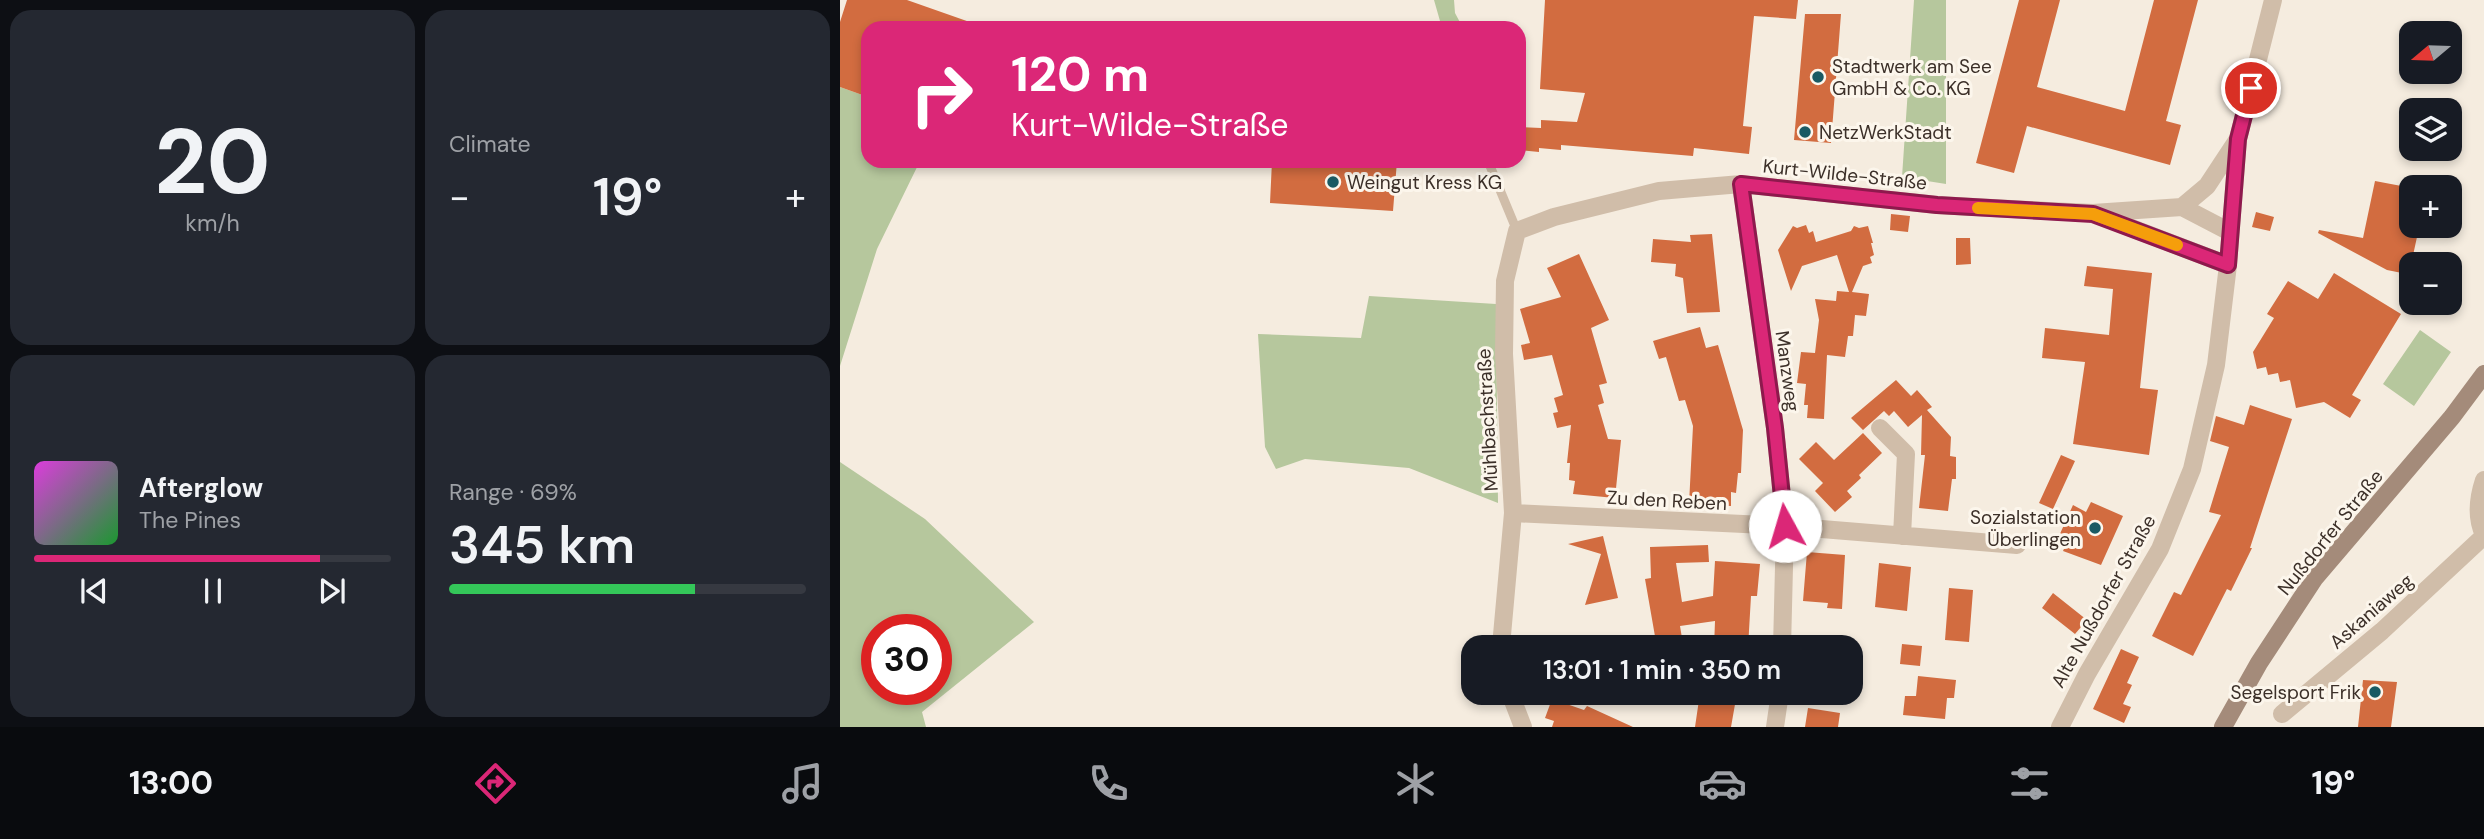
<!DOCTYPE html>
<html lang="en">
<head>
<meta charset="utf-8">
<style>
	:root { --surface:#171b24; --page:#242831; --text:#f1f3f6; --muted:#9ea1a6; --line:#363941; --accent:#db2777 }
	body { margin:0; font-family:"DM Sans",sans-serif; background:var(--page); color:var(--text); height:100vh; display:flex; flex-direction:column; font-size:26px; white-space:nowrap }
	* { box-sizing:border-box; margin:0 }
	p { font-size:23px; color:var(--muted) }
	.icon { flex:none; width:38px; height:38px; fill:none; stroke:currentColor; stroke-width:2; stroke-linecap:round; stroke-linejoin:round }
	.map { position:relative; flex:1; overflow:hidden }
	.side { display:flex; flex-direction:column; gap:10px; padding:10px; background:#0d0f14; width:840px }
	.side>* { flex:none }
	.guide { position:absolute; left:21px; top:21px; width:665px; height:147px; border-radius:21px; box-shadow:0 4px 10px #0003; background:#db2777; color:#fff; overflow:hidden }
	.needle { width:46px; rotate:251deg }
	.buttons { position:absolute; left:1559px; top:21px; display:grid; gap:14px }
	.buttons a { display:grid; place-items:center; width:63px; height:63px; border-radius:14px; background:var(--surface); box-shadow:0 4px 10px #0003; font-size:35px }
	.speed { position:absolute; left:21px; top:614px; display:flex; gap:14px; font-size:35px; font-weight:700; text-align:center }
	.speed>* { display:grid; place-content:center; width:91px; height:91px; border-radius:50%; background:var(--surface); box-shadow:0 4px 10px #0003; line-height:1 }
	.speed .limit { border:10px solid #d22; background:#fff; color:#111 }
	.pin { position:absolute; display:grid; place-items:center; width:60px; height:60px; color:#fff; margin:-30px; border:4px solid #fff; border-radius:50%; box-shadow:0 2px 7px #0007 }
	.me { position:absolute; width:77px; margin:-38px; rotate:354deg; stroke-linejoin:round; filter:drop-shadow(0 0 5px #0008) }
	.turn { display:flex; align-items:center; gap:24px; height:147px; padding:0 35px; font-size:32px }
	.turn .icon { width:91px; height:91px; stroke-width:2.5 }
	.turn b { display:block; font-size:49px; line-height:60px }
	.big { font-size:52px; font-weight:600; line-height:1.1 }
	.side .widget { flex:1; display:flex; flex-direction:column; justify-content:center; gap:10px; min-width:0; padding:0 24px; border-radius:21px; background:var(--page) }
	.side .dial { align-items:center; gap:0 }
	.dial b { font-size:91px; line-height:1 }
	.song { display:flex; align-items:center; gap:21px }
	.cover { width:84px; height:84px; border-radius:10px; background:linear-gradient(135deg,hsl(300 70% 55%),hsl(130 70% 35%)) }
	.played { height:7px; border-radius:4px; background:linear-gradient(90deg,var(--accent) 80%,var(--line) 80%) }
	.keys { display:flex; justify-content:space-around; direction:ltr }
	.heat { display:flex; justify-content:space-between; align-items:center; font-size:38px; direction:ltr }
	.charge { height:10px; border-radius:5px; background:linear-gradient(90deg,#34c759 69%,var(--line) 0) }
	.side .tiles { flex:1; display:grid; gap:10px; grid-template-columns:repeat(2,1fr) }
	.trip { position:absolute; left:621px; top:635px; width:402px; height:70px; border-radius:21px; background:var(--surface); box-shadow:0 4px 10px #0003; font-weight:600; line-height:70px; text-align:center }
	.dock { display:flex; height:112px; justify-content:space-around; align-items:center; background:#090b0e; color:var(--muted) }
	.dock .icon { width:49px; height:49px }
	.dock .on { color:var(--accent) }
	.dock b { font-size:32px; color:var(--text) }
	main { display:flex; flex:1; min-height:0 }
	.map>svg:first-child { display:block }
	.green { fill:#b6c79d; fill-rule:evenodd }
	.building { fill:#d26c40 }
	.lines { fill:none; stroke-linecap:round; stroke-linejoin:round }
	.lane { stroke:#d0bda9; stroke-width:9 }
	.street { stroke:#d0bda9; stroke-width:18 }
	.secondary { stroke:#a48b7a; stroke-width:18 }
	.route-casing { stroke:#8e194d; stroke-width:18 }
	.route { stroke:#db2777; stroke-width:12 }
	.slow { stroke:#f59e0b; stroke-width:12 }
	.poi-dot { fill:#1a5a63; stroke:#fcf6ec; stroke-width:2.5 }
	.labels { text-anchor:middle; stroke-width:6; stroke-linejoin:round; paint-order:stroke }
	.poi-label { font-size:19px; fill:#3c3029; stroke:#fcf6ec; text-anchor:start }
	.street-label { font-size:19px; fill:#3c3029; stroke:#fcf6ec }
</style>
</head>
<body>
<main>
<section class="side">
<div class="tiles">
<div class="widget dial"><b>20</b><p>km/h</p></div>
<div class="widget"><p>Climate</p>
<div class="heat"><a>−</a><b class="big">19°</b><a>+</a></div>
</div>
<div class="widget">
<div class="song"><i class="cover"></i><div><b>Afterglow</b><p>The Pines</p></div></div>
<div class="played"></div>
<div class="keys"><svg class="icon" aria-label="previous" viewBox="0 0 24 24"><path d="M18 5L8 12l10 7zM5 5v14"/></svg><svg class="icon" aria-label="pause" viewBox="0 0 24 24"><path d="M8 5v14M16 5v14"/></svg><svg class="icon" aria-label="next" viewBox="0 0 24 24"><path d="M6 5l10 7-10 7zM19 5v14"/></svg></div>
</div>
<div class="widget"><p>Range · 69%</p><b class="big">345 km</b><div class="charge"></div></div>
</div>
</section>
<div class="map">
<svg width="1644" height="727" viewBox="0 0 1644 727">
	<rect width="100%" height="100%" fill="#f5ecdf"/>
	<!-- green -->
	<path class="green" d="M594,0H614L615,13L623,28H602Z
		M1074,0H1106V184L1062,177Z
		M0,87L28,97V161H80L37,249L0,366Z
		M529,296L656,304L658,503L569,468L465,459L436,469L425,447L418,334L521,338Z
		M1580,330L1611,352L1574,406L1543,384Z
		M0,462L85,519L194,622L82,712L86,727H0ZM96,630V690H37V630Z"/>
	<!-- building -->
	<path class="building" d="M7,0H67L141,26L140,28H28V97L0,87V22Z
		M705,0H958L956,19L914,16L903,126L912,127L909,154L854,148L853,156L721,145V150L699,148V152L679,150V127L701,128V120L737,122L745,93L700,89Z
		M1179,0H1220L1197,87L1285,111L1314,0H1358L1326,121L1341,125L1330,165L1187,126L1174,173L1136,163Z
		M965,14H1001L991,143L954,140Z
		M432,161H557L553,211L430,203Z
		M1535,181L1572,188V207L1567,235L1577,237L1572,260V275L1547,270L1478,233L1479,230L1523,238Z
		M1416,212L1434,217L1430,231L1412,227Z
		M1051,214L1070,216L1068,232L1050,230Z
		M966,225L969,233L973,231L976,242L1011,231L1014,226L1019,228L1028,226L1033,243H1031L1034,255L1030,257L1032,263L1023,266L1012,292L1029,294L1026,316L1015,315L1013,336H1008L1005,357L987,355L984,419L967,418L968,405H964L966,384L957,383L961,352L975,353L979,320L975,299L996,301L997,291L1009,292L997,255L962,266L951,291L938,250L953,226L957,228Z
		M872,234L880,312L847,313L843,278L835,276L836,264L811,262L813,239L851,242L850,235Z
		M1116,238H1130L1131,264L1116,265Z
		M739,254L769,320L751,328L767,383L759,385L764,403L758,405L768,439L781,440L775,498L733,494L735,481L729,480L730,463H727L731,425L717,428L713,413L718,412L714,398L723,395L712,355L684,360L681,345L690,343L680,309L721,297L707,268Z
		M1247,266L1312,273L1300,388L1318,390L1309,455L1233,444L1245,362L1202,358L1205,328L1269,335L1273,289L1244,286Z
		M1494,273L1561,314L1512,395L1521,400L1510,418L1484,402L1456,408L1450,380L1440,382L1438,373L1428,375L1426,367L1417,369L1413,352L1434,318L1427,314L1448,281L1478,299Z
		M860,327L866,348L878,345L903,430L901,473H898L896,493L891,492V506L849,504L853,426L845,400L839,401L826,357L819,359L813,341Z
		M1056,380L1071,396L1077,390L1092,407L1087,410L1111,437L1110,456L1116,457V479H1112L1108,511L1079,508L1085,455H1081L1082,415L1068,427L1054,411L1049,416L1044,411L1023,430L1011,418Z
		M1410,405L1452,419L1410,548H1412L1391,591L1387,589L1353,656L1312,636L1334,592L1341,595L1381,515L1369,512L1389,447L1370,441L1376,416L1404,425Z
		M1023,433L1042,453L1019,475L1021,478L1007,491L1012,497L995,512L975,491L983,483L959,459L976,442L994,460Z
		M1221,455L1235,461L1213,509L1199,503Z
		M1251,502L1283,516L1261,565L1223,551L1228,540L1219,536L1233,505L1246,512Z
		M763,536L778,598L745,605L761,554L728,544Z
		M868,545L869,562L836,563L842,602L873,596L875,561L920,564L917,596H911L908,648H874L875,621L840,626L842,638L816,642L805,579L811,578L810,547Z
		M967,552L1005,555L1002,609L987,608L988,603L963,601Z
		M1039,563L1071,567L1067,611L1035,607Z
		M1109,588L1133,590L1129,642L1105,640Z
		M1213,593L1247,620L1235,634L1202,608Z
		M1062,644L1082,646L1080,666L1060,664Z
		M1281,649L1299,657L1287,683L1292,685L1283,704L1291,707L1284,723L1253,709Z
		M1078,676L1116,680L1114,698H1107L1105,719L1063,715L1065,696H1076Z
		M1523,680L1557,682L1551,727H1518Z
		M860,693H897L891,727H855Z
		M712,699L744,710L747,706L793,727H712L714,721L705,718Z
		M968,708L1000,713L998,727H965Z"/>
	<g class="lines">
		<!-- lane -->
		<path class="lane" d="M648,161L677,231"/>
		<!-- street -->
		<path class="street" d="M901,184L935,428L945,526L942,648
			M1342,207L1390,232
			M1260,216L1388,265
			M1040,428L1066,454L1062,536
			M1644,480C1638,498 1636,518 1644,535
			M673,513L945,526L1177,545
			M663,648L662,635L673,513L664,354L665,281L677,231L714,217L819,191L901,184L1097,205L1208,211L1253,213L1342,207L1367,186L1398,139
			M670,693L683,727
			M1442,714L1542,631L1644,536
			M935,727L940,693
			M1220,727L1247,674L1320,549L1352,469L1376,365L1388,265L1398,139L1433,0"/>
		<!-- secondary -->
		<path class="secondary" d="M1383,727L1419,663L1474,579L1612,417L1644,374"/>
	</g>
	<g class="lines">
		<!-- route casing -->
		<g class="route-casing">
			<path id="route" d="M945,526L935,428L901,184L1097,205L1253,214L1388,265L1398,139L1411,88"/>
		</g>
		<!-- route -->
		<use href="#route" class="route"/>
		<!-- slow -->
		<path class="slow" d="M1138,208L1253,214L1337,245"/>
	</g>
	<!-- markers -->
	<g class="poi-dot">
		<circle cx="978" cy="77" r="7"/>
		<circle cx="965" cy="132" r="7"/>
		<circle cx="493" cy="182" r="7"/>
		<circle cx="1255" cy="528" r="7"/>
		<circle cx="1535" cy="692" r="7"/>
	</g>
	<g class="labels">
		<!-- poi labels -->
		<g class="poi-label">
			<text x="992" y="73">Stadtwerk am See<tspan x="992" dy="22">GmbH &amp; Co. KG</tspan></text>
			<text x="979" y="139">NetzWerkStadt</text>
			<text x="507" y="189">Weingut Kress KG</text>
			<text x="1241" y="524" text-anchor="end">Sozialstation<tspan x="1241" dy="22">Überlingen</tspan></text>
			<text x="1521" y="699" text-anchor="end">Segelsport Frik</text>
		</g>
		<!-- street labels -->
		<g class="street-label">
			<text transform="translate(1005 174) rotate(6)" y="7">Kurt-Wilde-Straße</text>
			<text transform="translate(948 371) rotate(82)" y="7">Manzweg</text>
			<text transform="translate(647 420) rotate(-93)" y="7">Mühlbachstraße</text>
			<text transform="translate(827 500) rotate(3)" y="7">Zu den Reben</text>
			<text transform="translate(1490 532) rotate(-51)" y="7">Nußdorfer Straße</text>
			<text transform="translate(1263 601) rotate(-61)" y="7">Alte Nußdorfer Straße</text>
			<text transform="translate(1531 611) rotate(-41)" y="7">Askaniaweg</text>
		</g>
	</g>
</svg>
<div class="buttons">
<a><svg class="needle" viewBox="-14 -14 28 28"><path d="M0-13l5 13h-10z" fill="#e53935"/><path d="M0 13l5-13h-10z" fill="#9ea1a6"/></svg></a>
<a><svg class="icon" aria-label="layers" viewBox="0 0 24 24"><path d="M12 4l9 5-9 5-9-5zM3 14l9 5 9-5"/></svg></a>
<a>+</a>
<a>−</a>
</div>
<div class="speed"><div class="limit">30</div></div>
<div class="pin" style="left:1411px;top:88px;background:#d93025"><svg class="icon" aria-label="arrive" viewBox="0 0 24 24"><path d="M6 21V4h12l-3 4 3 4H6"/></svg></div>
<svg class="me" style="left:945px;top:526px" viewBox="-20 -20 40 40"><circle r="19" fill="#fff"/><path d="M0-13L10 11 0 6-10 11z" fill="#db2777"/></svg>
<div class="trip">13:01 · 1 min · 350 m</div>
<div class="guide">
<div class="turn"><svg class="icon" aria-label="right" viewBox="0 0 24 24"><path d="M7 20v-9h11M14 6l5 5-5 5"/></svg><div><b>120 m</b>Kurt-Wilde-Straße</div></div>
</div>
</div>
</main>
<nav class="dock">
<b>13:00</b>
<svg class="icon on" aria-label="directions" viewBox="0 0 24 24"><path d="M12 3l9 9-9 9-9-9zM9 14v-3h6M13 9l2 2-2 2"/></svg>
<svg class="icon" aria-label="music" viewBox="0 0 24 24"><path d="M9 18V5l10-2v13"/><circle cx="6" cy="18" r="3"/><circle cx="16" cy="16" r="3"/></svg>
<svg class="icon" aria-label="phone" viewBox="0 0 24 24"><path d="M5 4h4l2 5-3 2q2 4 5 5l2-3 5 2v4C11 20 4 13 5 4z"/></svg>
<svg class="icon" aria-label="climate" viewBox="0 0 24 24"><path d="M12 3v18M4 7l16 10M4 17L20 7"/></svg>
<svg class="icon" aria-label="car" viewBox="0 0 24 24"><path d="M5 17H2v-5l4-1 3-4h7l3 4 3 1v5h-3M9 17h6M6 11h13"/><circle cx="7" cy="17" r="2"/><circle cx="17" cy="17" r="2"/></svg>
<svg class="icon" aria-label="filters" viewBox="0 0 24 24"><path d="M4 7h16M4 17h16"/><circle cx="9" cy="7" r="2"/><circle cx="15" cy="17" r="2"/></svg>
<b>19°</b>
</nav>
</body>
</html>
